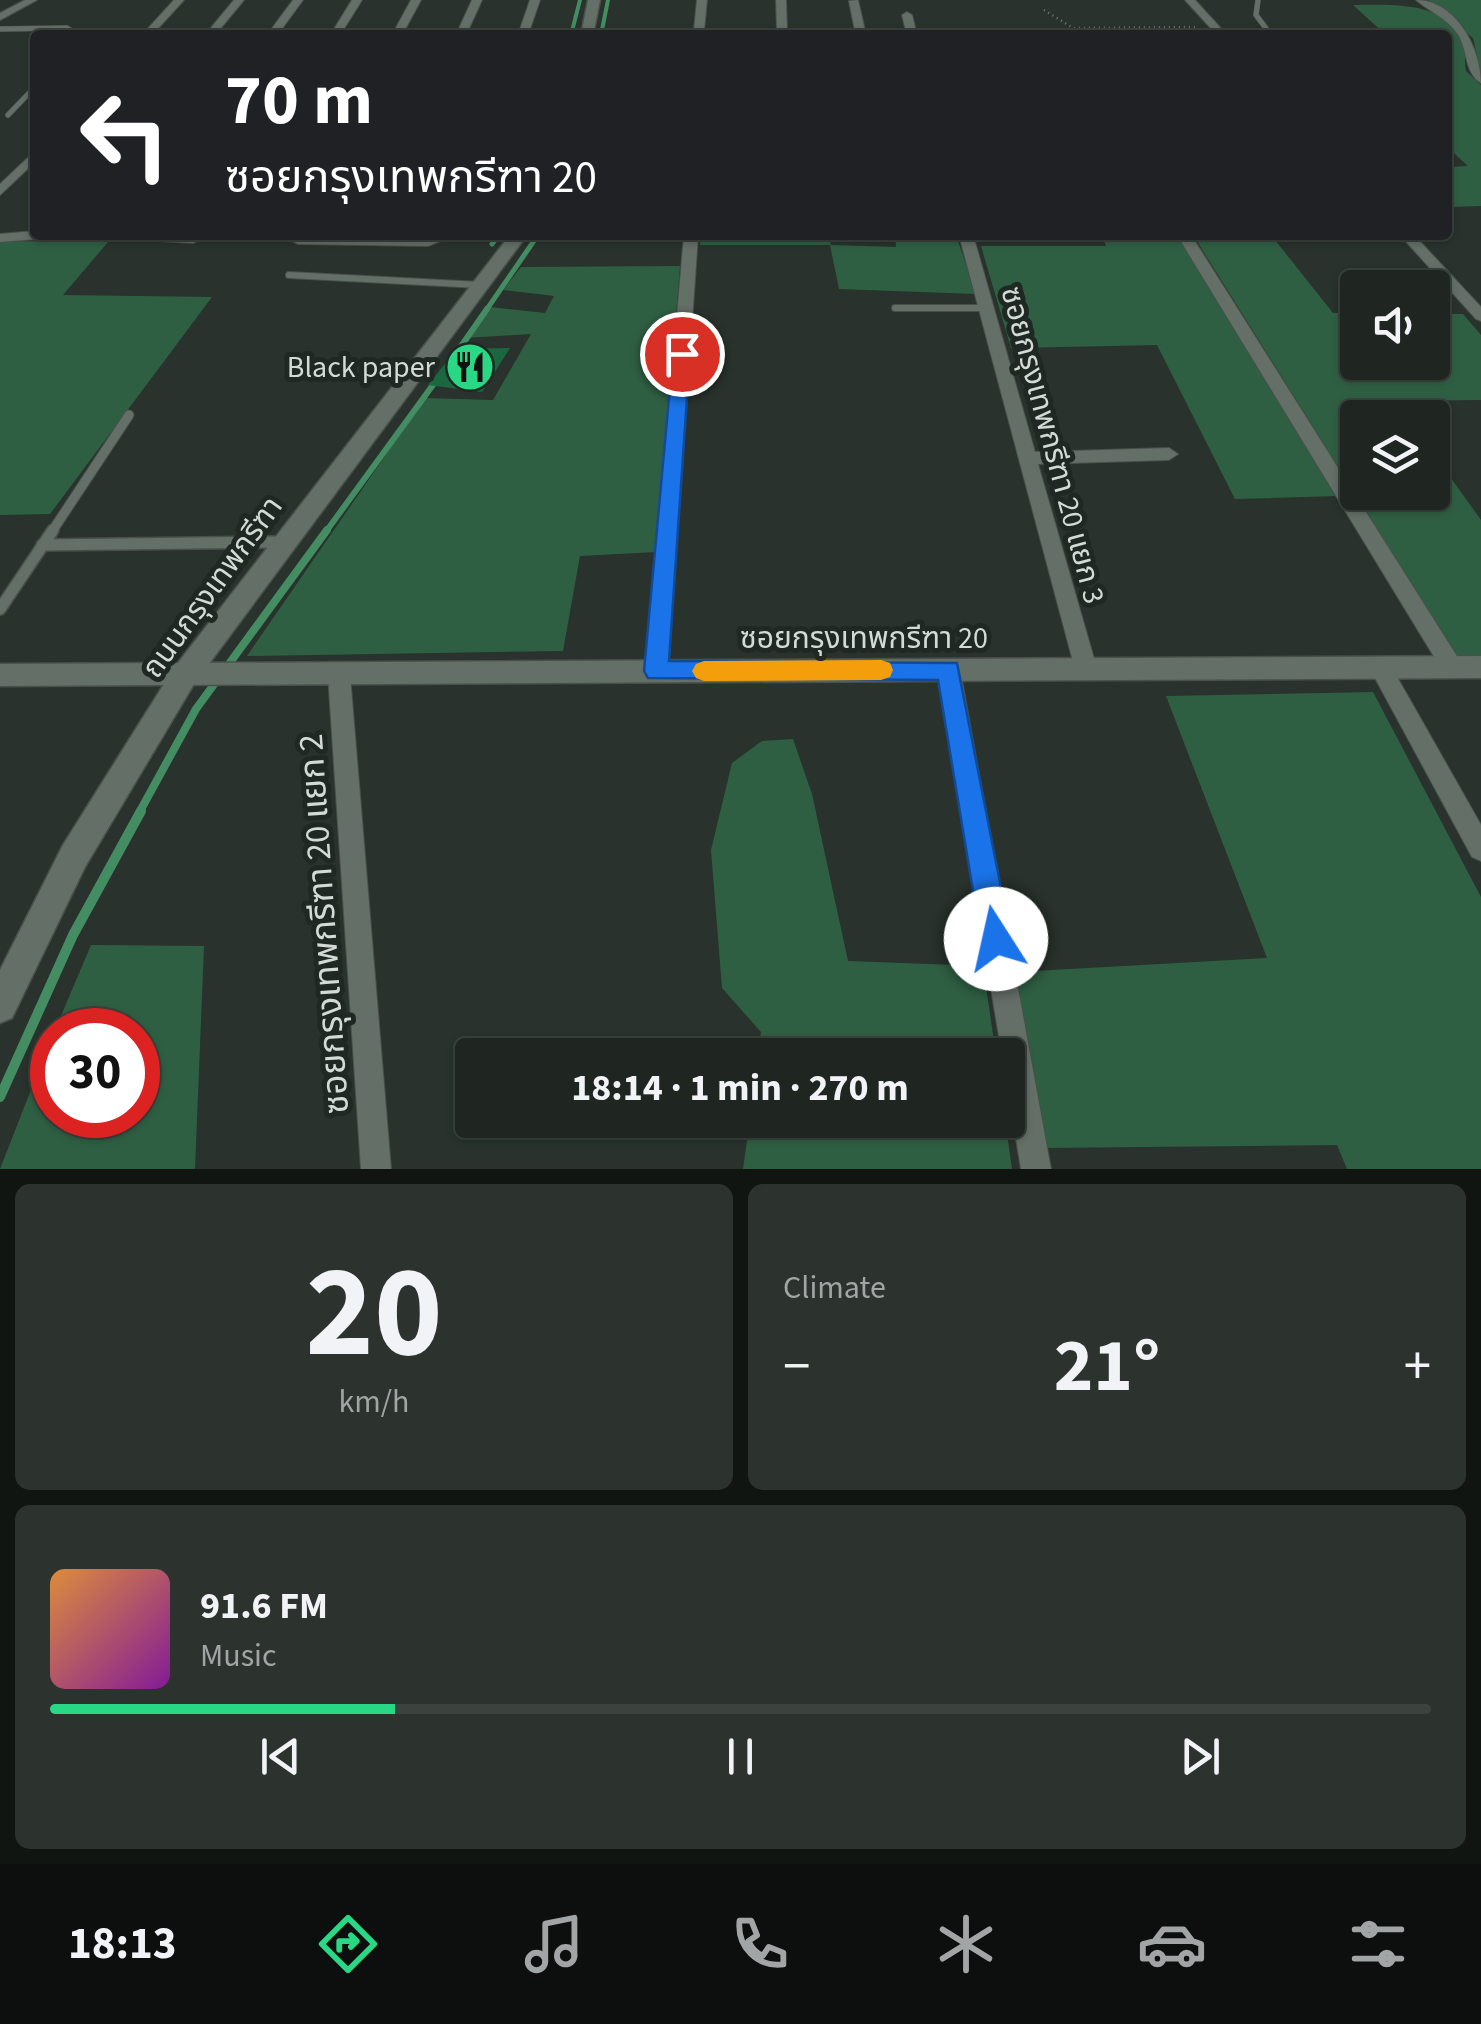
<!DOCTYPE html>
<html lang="en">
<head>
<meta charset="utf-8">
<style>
	:root { --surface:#1f2621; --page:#2c322e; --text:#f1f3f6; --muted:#a1a5a5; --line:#3c433f; --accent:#29d885 }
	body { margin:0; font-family:"Source Sans 3","Noto Sans Thai",sans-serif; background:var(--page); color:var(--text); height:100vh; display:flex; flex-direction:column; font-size:38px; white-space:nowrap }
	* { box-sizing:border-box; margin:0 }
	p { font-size:32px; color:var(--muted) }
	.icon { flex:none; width:55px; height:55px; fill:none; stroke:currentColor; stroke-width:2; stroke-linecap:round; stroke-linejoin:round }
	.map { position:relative; height:1169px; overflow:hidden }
	.drawer { display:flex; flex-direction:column; gap:15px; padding:15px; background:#111512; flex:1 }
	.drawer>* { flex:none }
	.banner { position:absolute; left:30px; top:30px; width:1422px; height:210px; border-radius:10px; box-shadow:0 2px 8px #0004,0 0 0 2px var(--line); background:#202124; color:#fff; overflow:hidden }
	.controls { position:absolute; left:1340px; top:270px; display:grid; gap:20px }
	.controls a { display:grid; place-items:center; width:110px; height:110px; border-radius:10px; background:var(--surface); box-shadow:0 2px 8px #0004,0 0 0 2px var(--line); font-size:50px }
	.speed { position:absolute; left:30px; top:1008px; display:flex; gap:20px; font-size:50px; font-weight:700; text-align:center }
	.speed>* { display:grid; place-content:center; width:130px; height:130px; border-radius:50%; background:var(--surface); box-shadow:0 2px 8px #0004,0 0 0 2px var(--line); line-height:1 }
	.speed .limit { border:15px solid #d22; background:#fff; color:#111 }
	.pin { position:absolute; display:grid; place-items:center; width:85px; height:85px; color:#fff; margin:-42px; border:5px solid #fff; border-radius:50%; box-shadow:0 2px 10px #0007 }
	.me { position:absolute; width:110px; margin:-55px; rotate:350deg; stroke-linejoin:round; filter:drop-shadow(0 0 8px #0008) }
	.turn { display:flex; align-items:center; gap:35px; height:210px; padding:0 30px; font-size:45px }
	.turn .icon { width:130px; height:130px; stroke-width:2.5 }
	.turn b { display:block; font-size:70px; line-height:85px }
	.big { font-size:75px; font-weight:700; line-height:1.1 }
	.drawer .card { flex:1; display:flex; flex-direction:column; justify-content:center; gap:15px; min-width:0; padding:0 35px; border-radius:15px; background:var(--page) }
	.drawer .dial { align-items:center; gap:0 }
	.dial b { font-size:130px; line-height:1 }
	.song { display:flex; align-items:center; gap:30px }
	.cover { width:120px; height:120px; border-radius:15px; background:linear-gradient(135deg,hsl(30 70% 55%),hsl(290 70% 35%)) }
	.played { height:10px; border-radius:5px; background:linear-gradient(90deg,var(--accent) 25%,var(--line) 25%) }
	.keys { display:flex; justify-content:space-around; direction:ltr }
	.heat { display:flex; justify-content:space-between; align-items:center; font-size:55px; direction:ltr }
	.drawer .tiles { flex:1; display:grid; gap:15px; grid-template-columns:1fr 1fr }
	.card:last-child { grid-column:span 2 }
	.trip { position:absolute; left:455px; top:1038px; width:570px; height:100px; border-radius:10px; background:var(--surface); box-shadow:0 2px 8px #0004,0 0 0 2px var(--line); font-weight:700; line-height:100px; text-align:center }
	.menu { display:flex; height:160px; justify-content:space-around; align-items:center; background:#0c0f0d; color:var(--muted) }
	.menu .icon { width:70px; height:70px }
	.menu .active { color:var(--accent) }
	.menu b { font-size:45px; color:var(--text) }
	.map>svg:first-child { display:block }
	.green { fill:#2f5f43 }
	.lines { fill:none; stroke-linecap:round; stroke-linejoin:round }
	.stream-far4 { stroke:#448c62; stroke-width:4 }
	.stream-far3 { stroke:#448c62; stroke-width:5 }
	.stream-far2 { stroke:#448c62; stroke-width:6 }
	.stream-far1 { stroke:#448c62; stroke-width:8 }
	.stream { stroke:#448c62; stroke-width:10 }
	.building { fill:#1b6740 }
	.service-far3-casing { stroke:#48504a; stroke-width:6 }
	.service-far2-casing { stroke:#48504a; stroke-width:8 }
	.service-far1-casing { stroke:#48504a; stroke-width:11 }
	.service-casing { stroke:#48504a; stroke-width:14 }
	.minor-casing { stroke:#48504a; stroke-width:2 }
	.tertiary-casing { stroke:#48504a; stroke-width:3 }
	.secondary-casing { stroke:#48504a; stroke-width:3 }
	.path { stroke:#727974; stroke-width:2.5; stroke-dasharray:1 4; stroke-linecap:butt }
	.service-far3 { stroke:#646f68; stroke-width:5 }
	.service-far2 { stroke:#646f68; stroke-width:6 }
	.service-far1 { stroke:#646f68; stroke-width:9 }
	.service { stroke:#646f68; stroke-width:11 }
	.minor { fill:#646f68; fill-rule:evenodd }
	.tertiary { fill:#646f68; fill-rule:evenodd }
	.secondary { fill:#646f68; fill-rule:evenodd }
	.route { fill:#1a73e8; stroke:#114b97; stroke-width:2.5 }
	.slow { fill:#f59e0b }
	.labels { text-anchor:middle; stroke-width:10; stroke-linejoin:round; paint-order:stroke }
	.poi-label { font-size:30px; fill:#d4dad6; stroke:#1f2822; text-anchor:end }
	.street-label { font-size:30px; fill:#d4dad6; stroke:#1f2822 }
	.near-street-label { font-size:35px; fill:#d4dad6; stroke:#1f2822 }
</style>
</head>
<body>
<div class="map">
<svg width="1481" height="1169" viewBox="0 0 1481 1169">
	<rect width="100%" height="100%" fill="#29322c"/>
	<!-- green -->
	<path class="green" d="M1428,0H1481V73L1473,38Z
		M1353,5C1389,5 1454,0 1464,47C1466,55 1464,63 1466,71L1481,85V206L1448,207V167L1468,166L1448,148V35H1386Z
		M701,235H829L831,245L896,247L895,235H956L976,294L839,289L830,245H700Z
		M1102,235H1177L1337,496L1235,499L1157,345L1011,348L981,246H1106Z
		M1193,235H1271L1333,313H1357L1358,362H1432L1433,314H1463L1481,335V400L1396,401L1407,417L1358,418V492H1432L1433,453L1481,520V655H1456Z
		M0,241L108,242L63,295L212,297L50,514L0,515Z
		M680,266L657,552L580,556L563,651L247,656L425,398L493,400L531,334L465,338L490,307L545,313L554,296L503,290L521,267Z
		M1373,692L1481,897V1169H1347L1337,1145L1042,1148L1014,972L1267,958L1166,696Z
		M793,739L812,794L848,961L983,966L996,1055H758L761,1032L722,988L711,850L732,763L762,741Z
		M91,945L204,946L195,1169H0L52,1036V1115H138V1030H55Z
		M750,1120H1005L1012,1169H743Z"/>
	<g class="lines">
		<!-- stream-far4 -->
		<path class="stream-far4" d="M571,35L580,0
			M601,35L608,0"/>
		<!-- stream-far3 -->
		<path class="stream-far3" d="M492,244L499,235
			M485,312L538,235"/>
		<!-- stream-far2 -->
		<path class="stream-far2" d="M455,355L487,309
			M325,533L438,378"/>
		<!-- stream-far1 -->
		<path class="stream-far1" d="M139,813L196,709L327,530"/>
		<!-- stream -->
		<path class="stream" d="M0,1097L73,935L141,811"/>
	</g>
	<!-- building -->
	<path class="building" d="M510,348L482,392L428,385L457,349Z"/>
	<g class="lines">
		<!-- service-far3 casing -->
		<g class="service-far3-casing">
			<path id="service-far3" d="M1258,0L1256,15L1271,35
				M0,29L67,28L78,35
				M8,115L35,87"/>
		</g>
		<!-- service-far2 casing -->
		<g class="service-far2-casing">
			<path id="service-far2" d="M289,275L480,285
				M895,308H986"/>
		</g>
		<!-- service-far1 casing -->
		<g class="service-far1-casing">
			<path id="service-far1" d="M51,533L129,415"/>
		</g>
		<!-- service casing -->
		<g class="service-casing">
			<path id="service" d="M42,545L281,542
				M0,609L53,530"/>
		</g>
		<!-- minor casing -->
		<g class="minor-casing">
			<path id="minor" d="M25,0H37L0,20V13Z
				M174,0H184L152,35H142Z
				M234,0H244L215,35H205Z
				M293,0H303L281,30L334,29L352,0H362L340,35H267Z
				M411,0H421L402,35H392Z
				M472,0H482L466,35H456Z
				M530,0H540L528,35H518Z
				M697,0H707L704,30L777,31L776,0H786L787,31H855L849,1L858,0L866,35L582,33L587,30H694Z
				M1185,0H1195L1227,35H1217Z
				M1416,0C1456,0 1481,49 1481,83C1463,72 1469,48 1456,32C1446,18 1429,11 1416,0Z
				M907,12L912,15L917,35H907L902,15Z
				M35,151V162L0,195V184Z
				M35,231V235H44L37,239L0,242V234Z
				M118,235H210L193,243L125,239Z
				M281,235L427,238L456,235L428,246L298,244Z
				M684,235H698L668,671L665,677L657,680L649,677L646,671Z
				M959,235H973L1035,452L1169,448L1178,454L1169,460L1038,464L1097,669L1094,675L1086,678L1078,675L1075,669Z
				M1177,235H1191L1460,661L1463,667L1460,673L1452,676L1444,673Z
				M1400,235H1414L1481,307V321L1476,319Z
				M1380,658L1388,661L1481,825V861L1472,857L1369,667L1372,661Z
				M949,661L957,664L960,670L1051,1169H1021L1008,1090V1055H1002L938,670L941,664Z
				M339,666L347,669L350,675L391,1169H361L328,675L331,669Z"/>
		</g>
		<!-- tertiary casing -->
		<g class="tertiary-casing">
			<path id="tertiary" d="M1481,656V678L0,686V664Z"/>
		</g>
		<!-- secondary casing -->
		<g class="secondary-casing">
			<path id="secondary" d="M588,0H600L593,35H581Z
				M510,235H527L194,684L85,867L12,1018L0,1023V970L63,845L174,668Z"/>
		</g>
		<!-- path -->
		<path class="path" d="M1044,10L1073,28L1196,27"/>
		<!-- service-far3 -->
		<use href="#service-far3" class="service-far3"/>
		<!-- service-far2 -->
		<use href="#service-far2" class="service-far2"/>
		<!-- service-far1 -->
		<use href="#service-far1" class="service-far1"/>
		<!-- service -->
		<use href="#service" class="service"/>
		<!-- minor -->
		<use href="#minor" class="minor"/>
		<!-- tertiary -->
		<use href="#tertiary" class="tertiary"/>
		<!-- secondary -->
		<use href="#secondary" class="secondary"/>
	</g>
	<!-- route -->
	<path class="route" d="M682,348L690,354L669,661L957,663L1011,939L1006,949L996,954L985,949L981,939L938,680L648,678L644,671L673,354Z"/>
	<!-- slow -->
	<path class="slow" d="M881,660L890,663L893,670L890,677L881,680L704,681L696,678L692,671L696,664L704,661Z"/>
	<!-- icons -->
	<defs>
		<g id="restaurant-disc" transform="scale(2.5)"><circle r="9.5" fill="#29d885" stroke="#1f2822"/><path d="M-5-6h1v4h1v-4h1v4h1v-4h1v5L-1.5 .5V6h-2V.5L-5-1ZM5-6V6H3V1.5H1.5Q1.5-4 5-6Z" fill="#111"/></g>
	</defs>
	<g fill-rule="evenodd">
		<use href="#restaurant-disc" x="470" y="367"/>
	</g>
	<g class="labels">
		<!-- poi labels -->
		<g class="poi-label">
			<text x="435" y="377">Black paper</text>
		</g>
		<!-- street labels -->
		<g class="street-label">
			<text transform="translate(1053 445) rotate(75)" y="10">ซอยกรุงเทพกรีฑา 20 แยก 3</text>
			<text transform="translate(212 587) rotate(-54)" y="10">ถนนกรุงเทพกรีฑา</text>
			<text x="864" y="648">ซอยกรุงเทพกรีฑา 20</text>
		</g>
		<!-- near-street labels -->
		<g class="near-street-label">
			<text transform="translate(323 924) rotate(-94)" y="12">ซอยกรุงเทพกรีฑา 20 แยก 2</text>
		</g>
	</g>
</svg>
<div class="controls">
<a><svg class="icon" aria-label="sound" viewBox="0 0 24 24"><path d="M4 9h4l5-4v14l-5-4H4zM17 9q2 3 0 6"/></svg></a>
<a><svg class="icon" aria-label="layers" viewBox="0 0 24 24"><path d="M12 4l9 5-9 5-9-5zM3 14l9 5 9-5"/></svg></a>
</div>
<div class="speed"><div class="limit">30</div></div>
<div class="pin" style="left:682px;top:354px;background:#d93025"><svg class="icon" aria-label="arrive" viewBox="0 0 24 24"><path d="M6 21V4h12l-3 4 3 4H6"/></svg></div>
<svg class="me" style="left:996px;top:939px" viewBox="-20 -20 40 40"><circle r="19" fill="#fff"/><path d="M0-13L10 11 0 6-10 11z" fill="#1a73e8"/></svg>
<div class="trip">18:14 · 1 min · 270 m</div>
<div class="banner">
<div class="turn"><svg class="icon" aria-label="left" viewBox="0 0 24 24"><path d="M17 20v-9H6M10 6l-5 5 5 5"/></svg><div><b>70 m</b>ซอยกรุงเทพกรีฑา 20</div></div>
</div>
</div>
<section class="drawer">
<div class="tiles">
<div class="card dial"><b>20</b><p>km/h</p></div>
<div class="card"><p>Climate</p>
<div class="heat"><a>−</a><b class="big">21°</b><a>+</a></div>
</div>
<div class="card">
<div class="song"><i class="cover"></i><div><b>91.6 FM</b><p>Music</p></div></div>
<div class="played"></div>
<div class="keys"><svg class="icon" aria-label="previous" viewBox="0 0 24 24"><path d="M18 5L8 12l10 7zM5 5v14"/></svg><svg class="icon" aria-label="pause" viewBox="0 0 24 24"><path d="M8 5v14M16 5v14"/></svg><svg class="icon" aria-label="next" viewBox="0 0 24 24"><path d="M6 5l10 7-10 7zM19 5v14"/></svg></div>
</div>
</div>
</section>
<nav class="menu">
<b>18:13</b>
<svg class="icon active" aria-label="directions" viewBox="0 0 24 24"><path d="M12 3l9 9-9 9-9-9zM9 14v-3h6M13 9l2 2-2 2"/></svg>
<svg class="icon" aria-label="music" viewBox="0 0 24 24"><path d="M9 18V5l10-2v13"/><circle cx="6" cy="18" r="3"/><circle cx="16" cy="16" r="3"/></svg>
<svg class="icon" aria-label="phone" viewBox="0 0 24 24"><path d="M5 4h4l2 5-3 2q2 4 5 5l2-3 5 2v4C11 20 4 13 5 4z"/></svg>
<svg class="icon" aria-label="climate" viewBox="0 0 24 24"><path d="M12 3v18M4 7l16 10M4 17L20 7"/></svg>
<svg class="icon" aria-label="car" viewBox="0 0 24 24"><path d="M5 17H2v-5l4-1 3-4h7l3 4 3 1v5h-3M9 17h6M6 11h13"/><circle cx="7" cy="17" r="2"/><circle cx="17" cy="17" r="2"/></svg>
<svg class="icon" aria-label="filters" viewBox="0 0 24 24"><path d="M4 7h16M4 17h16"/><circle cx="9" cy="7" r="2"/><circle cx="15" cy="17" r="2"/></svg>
</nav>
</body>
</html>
